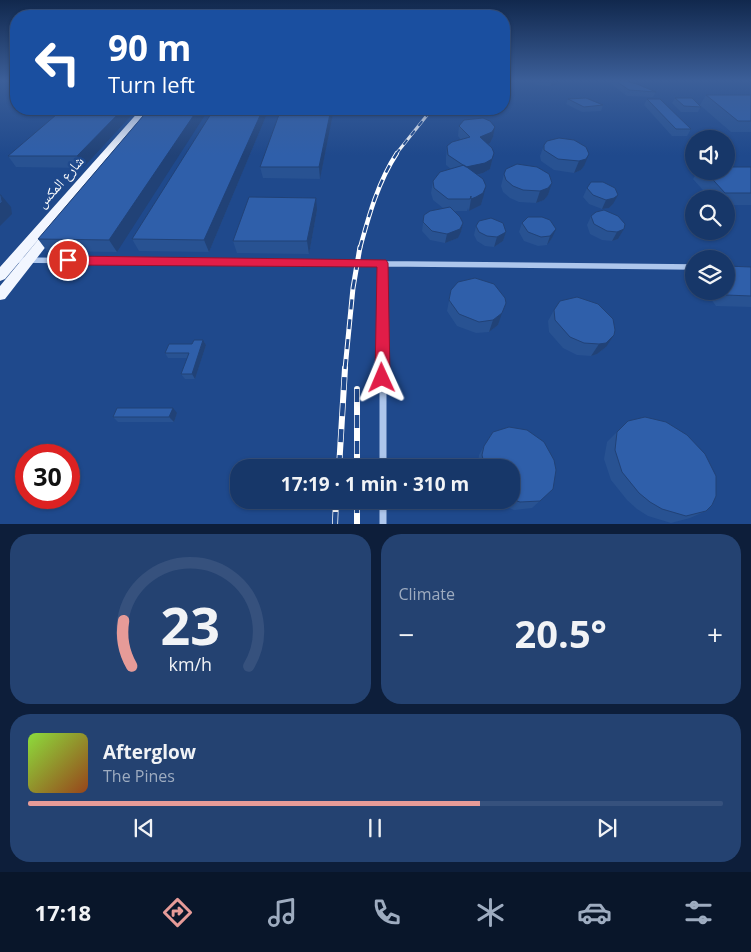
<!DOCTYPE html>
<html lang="en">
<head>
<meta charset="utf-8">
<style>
	:root { --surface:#173769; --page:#244271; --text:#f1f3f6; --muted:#9eacc0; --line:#36517d; --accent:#e69b98 }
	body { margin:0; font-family:"Open Sans","Noto Naskh Arabic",sans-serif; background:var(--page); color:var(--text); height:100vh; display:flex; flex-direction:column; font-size:19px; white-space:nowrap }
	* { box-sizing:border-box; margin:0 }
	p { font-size:16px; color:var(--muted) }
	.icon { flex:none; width:28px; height:28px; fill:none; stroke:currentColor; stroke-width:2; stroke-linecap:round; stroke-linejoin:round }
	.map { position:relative; height:524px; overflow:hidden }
	.panel { display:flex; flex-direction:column; gap:10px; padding:10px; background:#0d1e3a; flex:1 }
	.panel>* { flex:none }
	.hud { position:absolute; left:10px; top:10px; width:500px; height:105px; border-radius:20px; box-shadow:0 1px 4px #0004,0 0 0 1px var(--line); background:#1a4fa0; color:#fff; overflow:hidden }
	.buttons { position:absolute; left:685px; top:130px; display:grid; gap:10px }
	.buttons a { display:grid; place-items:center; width:50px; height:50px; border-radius:50%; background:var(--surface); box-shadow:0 1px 4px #0004,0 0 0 1px var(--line); font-size:25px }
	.speed { position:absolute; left:15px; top:444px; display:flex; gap:10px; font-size:25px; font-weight:700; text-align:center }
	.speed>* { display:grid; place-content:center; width:65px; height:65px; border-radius:50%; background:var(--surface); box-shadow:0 1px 4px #0004,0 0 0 1px var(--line); line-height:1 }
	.speed .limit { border:8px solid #d22; background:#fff; color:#111 }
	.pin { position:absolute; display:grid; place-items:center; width:42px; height:42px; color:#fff; margin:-21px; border:2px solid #fff; border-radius:50%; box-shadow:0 1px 5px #0007 }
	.me { position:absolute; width:55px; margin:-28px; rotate:359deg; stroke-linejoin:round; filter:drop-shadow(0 0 4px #0008) }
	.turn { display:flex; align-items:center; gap:18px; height:105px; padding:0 15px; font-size:22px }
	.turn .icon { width:65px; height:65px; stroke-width:2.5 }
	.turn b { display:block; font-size:35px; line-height:42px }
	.big { font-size:38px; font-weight:700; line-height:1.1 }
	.panel .tile { flex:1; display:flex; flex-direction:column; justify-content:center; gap:8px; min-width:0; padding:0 18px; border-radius:20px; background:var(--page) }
	.panel .dial { align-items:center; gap:0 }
	.dial svg { height:130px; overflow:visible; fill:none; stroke:var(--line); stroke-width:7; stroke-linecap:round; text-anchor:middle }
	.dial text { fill:var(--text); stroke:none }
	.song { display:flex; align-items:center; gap:15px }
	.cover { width:60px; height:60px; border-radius:8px; background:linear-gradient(135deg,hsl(90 70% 55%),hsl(20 70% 35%)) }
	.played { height:5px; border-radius:2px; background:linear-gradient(90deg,var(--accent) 65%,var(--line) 65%) }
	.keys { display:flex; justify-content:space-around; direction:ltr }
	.heat { display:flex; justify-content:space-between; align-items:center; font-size:28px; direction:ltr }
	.panel .tiles { flex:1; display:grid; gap:10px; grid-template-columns:1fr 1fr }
	.tile:last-child { grid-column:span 2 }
	.trip { position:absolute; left:230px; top:459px; width:290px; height:50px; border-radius:20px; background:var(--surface); box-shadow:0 1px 4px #0004,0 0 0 1px var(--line); font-weight:700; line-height:50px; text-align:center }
	.menu { display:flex; height:80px; justify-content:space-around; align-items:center; background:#09162a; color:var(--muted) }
	.menu .icon { width:35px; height:35px }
	.menu .on { color:var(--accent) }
	.menu b { font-size:22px; color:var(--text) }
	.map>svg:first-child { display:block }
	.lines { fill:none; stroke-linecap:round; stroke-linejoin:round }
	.minor-far1 { stroke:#adc6ec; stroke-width:5.5 }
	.minor { stroke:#adc6ec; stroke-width:7 }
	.primary { fill:#f2f6ff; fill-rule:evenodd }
	.rail-far3-casing { stroke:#fff; stroke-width:3 }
	.rail-far2-casing { stroke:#fff; stroke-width:4.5 }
	.rail-far1-casing { stroke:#fff; stroke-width:5 }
	.rail-casing { stroke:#fff; stroke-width:6 }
	.rail-far3 { stroke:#1f498c; stroke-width:2; stroke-dasharray:6; stroke-linecap:butt }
	.rail-far2 { stroke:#1f498c; stroke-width:2.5; stroke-dasharray:8; stroke-linecap:butt }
	.rail-far1 { stroke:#1f498c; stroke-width:3; stroke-dasharray:10; stroke-linecap:butt }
	.rail { stroke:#1f498c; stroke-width:4.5; stroke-dasharray:13; stroke-linecap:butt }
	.wall { fill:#285292 }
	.shaded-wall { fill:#214277 }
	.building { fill:#2f5faa; stroke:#214277 }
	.route { fill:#e11d48; stroke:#92132f }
	.labels { text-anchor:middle; stroke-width:5; stroke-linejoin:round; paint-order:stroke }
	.street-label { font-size:14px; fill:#fff; stroke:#1f498c }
</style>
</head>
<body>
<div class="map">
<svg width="751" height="525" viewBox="0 0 751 525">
	<rect width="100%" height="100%" fill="#1f498c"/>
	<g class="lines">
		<!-- minor-far1 -->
		<path class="minor-far1" d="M14,260L694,267
			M382,263L383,369"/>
		<!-- minor -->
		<path class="minor" d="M383,368V468
			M383,500V525"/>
		<!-- primary -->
		<path class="primary" d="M141,109H149L48,228H56L58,231L5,299L0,300V286L43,234L5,279L0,281V267Z"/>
		<!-- rail-far3 casing -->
		<g class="rail-far3-casing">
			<path id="rail-far3" d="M396,154L432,109"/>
		</g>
		<!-- rail-far2 casing -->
		<g class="rail-far2-casing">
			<path id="rail-far2" d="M360,248C369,215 378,182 397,153"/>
		</g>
		<!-- rail-far1 casing -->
		<g class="rail-far1-casing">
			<path id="rail-far1" d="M345,369L353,288L360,247"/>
		</g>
		<!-- rail casing -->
		<g class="rail-casing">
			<path id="rail" d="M357,389V468
				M339,468L345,368
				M357,500V525
				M335,525L336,500"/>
		</g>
		<!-- rail-far3 -->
		<use href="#rail-far3" class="rail-far3"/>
		<!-- rail-far2 -->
		<use href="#rail-far2" class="rail-far2"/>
		<!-- rail-far1 -->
		<use href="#rail-far1" class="rail-far1"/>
		<!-- rail -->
		<use href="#rail" class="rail"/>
	</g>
	<!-- wall -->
	<path class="wall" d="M532,81H561L560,83L550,86L537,85Z
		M608,81H629L628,82L656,92L653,97L627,96L610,83V82Z
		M706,95H751V132H731L701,106L698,112H681L672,103L675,98L700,105Z
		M568,99L603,105L601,111L582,112L566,104Z
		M647,99L691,129L687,136H672L644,105Z
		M149,109L117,252L47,251L38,239Z
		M214,109H269L209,252L139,251L132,239Z
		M334,109L320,179L263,178L260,167Z
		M130,117L83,168L16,167L8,156Z
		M459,126L495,127L493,137L490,143L487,144L494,153L490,169L483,173L477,175L483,198L481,205L469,211L468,208L467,211H455L463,223L461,232L458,238L445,243L430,240L422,231L424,215L443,208L433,200L431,193L433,181L451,169L446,165V157L447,146L461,140L458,136Z
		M544,145L586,147L584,166L581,170L574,173L554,170L541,161L540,156Z
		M751,167V205H726V199H711L693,179L698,171H726Z
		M504,174L552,183L548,195L544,200L536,203L519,202L510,198L503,192L501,186Z
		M587,188L613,204L609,208L602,209L589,204L583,197Z
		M317,210L309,254L237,253L233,241Z
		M591,216L624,229L618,239L612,241L602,240L590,234L587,225Z
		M528,217L552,238L547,245L538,246L524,241L519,232L522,223Z
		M476,226L506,232L503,241L494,247L485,246L477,241L474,235Z
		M751,267V307L716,306L705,291H726Z
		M451,290L505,298L498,325L489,332L476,333L457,326L447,311Z
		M554,310L606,347L597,354L591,356L577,355L563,348L549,332L548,321Z
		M203,340L206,345L195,379H185L181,374L187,358H168L165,353Z
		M177,413L174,422H118L113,417Z
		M628,421L706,511L690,518L671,523L648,516L637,509L627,500L611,480L604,459L607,442Z
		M484,446L553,489L532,508L514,510L504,506L495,500H511V468H478V464L479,455Z"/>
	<!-- shaded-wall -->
	<path class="shaded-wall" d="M552,81H561L560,83L550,86Z
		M123,109H126L130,117L83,168L77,156Z
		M198,109H209L117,252L109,240Z
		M263,109H269L209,252L204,240Z
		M331,109H334L320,179L319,167Z
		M495,127L493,137L490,143L478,148L480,137Z
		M494,153L490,169L483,173L464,178L466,167Z
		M589,154L584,166L581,170L574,173L579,161Z
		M552,183L548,195L544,200L536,203L540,191Z
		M486,186L483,198L481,205L469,211L471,199Z
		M1,195L11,207L12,214L0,226V204Z
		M618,195L613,204L609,208L602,209L606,200Z
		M316,198L317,210L309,254L307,241Z
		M463,223L461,232L458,238L445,243L447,234Z
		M556,229L552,238L547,245L550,236Z
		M624,229L618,239L612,241L617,232Z
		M506,232L503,241L494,247L497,237Z
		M502,313L498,325L489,332L493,320Z
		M614,335L606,347L597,354L591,356L599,344Z
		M203,340L206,345L195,379L192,374Z
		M173,408L177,413L174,422L169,417Z"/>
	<!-- building -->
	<path class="building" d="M616,81H626L637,84L656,92L629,90Z
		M706,95H751V121H738Z
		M586,98L603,105L584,107L568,99Z
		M675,98H692L701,107L684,106Z
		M647,99H660L691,129H676Z
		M63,109H123L77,156H8Z
		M149,109H198L109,240L38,239Z
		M214,109H263L204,240L132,239Z
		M281,109H331L319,167H260Z
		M483,118L490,121L495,127L492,132L480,137L492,148L494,153L492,159L485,163L466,167L448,155L447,146L452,142L470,137L459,126L464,120Z
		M559,138L574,140L586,147L589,154L586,159L579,161L558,159L544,150V145L547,141Z
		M517,164L537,167L549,174L552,183L548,188L540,191L523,190L513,186L506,180L504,174L506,169Z
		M464,165L483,179L486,186L483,193L476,197L471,199V196L470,199H448L434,188L433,181L440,172Z
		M726,167H751V193H725L705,171H726Z
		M591,182H603L615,188L618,195L614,198L606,200L593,195L587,188Z
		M0,195H1L2,202L0,204Z
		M249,197L316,198L307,241H233Z
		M450,207L460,217L463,223L460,229L447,234L432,231L423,222L424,215L430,211Z
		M604,210L618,216L625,224L624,229L617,232L607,231L594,224L591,216L596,212Z
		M528,217H542L550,220L556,229L550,236L541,237L528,232L522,223Z
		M491,218L503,223L506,232L497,237L487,236L479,232L476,226L479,221Z
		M726,266L751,267V296L726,295L723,291H726Z
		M475,278L494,284L505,298L506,303L502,313L493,320L479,322L459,314L449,300L451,290L458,282Z
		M577,297L598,304L613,319L615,330L614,335L606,343L599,344L584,343L570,337L555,320L554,310L560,301Z
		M194,340H203L192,374H181L189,353H165L169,344H192Z
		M117,408H173L169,417H113Z
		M645,417L666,422L687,435L705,454L716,476V496L712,505L706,511L686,516L662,509L650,502L639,493L622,472L615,450L617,432L628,421Z
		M509,427L527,430L544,442L554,460L556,470L553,489L540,501L520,502L511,499V468H485L482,455L484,446L493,432Z"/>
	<!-- sky -->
	<linearGradient id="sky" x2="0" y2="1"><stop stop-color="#11284d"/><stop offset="0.52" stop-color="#3c5f99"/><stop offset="1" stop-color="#3c5f99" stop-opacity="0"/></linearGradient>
	<rect width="751" height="155" fill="url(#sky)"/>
	<!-- route -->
	<path class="route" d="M68,256L386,260L388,263L390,378L387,382L382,384L377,382L375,378L377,267L68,265L63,260Z"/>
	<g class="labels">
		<!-- street labels -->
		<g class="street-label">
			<text transform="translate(60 182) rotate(-49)" y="5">شارع المكس</text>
		</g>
	</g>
</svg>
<div class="buttons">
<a><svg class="icon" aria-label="sound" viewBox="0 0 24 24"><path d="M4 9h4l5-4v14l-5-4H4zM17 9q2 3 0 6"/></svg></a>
<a><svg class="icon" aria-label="search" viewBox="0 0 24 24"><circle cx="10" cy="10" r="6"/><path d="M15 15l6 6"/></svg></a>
<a><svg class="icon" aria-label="layers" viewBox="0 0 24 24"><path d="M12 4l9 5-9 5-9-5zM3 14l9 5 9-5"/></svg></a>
</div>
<div class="speed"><div class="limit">30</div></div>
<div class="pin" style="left:68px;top:260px;background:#d93025"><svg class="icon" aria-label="arrive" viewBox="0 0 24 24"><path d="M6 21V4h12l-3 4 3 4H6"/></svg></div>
<svg class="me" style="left:382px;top:378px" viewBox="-20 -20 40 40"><path d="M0-17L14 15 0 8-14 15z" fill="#e11d48" stroke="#fff" stroke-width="4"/></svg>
<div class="trip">17:19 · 1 min · 310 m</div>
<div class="hud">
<div class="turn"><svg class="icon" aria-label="left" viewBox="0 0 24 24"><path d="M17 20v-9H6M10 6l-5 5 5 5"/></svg><div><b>90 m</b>Turn left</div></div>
</div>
</div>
<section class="panel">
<div class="tiles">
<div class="tile dial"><svg viewBox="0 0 100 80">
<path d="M14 69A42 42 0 1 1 86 69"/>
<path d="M14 69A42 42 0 0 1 9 41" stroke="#e69b98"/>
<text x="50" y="56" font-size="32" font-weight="700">23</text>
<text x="50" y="72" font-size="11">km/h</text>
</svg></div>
<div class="tile"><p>Climate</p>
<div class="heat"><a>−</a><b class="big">20.5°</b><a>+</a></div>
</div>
<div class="tile">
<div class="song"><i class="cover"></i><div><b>Afterglow</b><p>The Pines</p></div></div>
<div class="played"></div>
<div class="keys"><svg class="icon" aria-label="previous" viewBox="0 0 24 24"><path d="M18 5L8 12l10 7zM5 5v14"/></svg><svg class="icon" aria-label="pause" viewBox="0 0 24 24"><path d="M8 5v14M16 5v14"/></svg><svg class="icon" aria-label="next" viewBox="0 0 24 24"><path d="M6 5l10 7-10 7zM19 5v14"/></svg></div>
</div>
</div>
</section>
<nav class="menu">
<b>17:18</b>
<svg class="icon on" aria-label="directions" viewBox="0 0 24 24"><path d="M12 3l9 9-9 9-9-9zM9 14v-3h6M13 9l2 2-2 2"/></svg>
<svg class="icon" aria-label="music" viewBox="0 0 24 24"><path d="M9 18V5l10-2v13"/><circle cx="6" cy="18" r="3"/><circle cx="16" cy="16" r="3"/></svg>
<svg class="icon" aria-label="phone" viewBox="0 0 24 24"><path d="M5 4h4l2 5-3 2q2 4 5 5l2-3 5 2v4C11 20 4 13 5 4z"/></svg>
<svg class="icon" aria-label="climate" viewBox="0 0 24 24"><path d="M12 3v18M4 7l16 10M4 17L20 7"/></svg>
<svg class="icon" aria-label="car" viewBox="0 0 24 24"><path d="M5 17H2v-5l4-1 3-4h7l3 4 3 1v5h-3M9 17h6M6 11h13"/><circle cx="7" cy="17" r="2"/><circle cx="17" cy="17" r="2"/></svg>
<svg class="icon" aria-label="filters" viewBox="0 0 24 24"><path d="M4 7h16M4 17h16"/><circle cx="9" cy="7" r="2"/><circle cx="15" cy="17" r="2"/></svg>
</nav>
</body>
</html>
